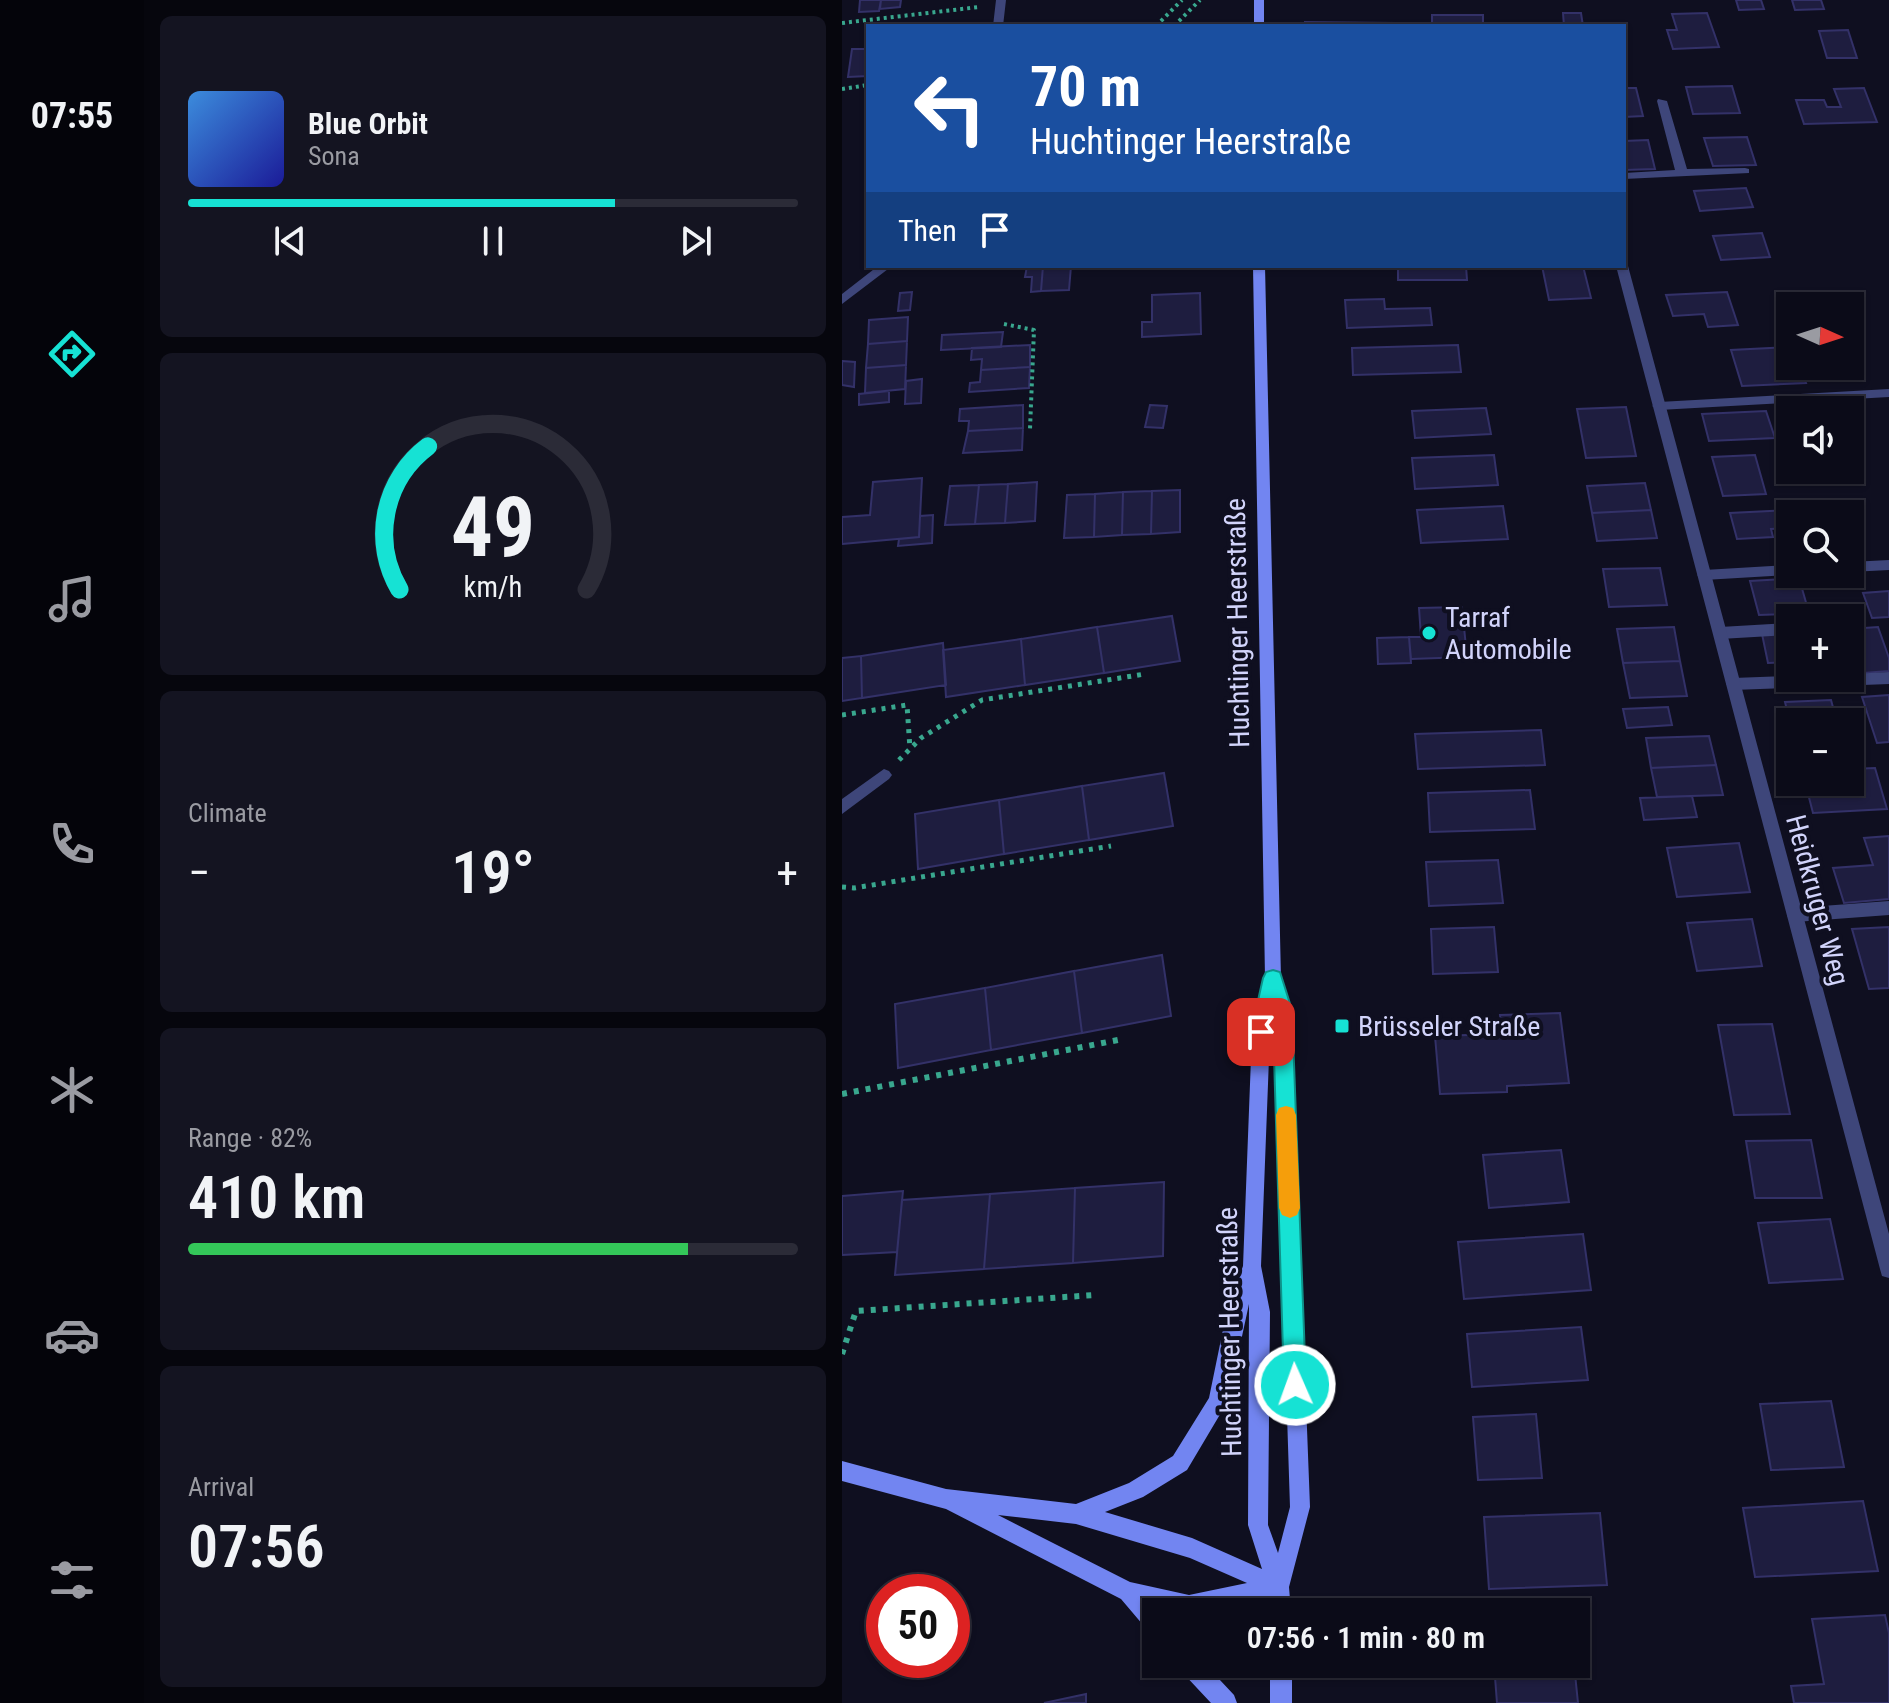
<!DOCTYPE html>
<html lang="en">
<head>
<meta charset="utf-8">
<style>
	:root { --surface:#0b0b18; --page:#141421; --text:#f1f3f6; --muted:#9a9ba2; --line:#2b2b37; --accent:#16e2d4 }
	body { margin:0; font-family:"Roboto Condensed",sans-serif; background:var(--page); color:var(--text); height:100vh; display:flex; flex-direction:column; font-size:30px; white-space:nowrap }
	* { box-sizing:border-box; margin:0 }
	p { font-size:26px; color:var(--muted) }
	.icon { flex:none; width:44px; height:44px; fill:none; stroke:currentColor; stroke-width:2; stroke-linecap:round; stroke-linejoin:round }
	.map { position:relative; flex:1; overflow:hidden }
	.details { display:flex; flex-direction:column; gap:16px; padding:16px; background:#06060d; width:698px }
	.details>* { flex:none }
	.banner { position:absolute; left:24px; top:24px; width:760px; height:244px; border-radius:0px; box-shadow:0 2px 6px #0004,0 0 0 2px var(--line); background:#1a4fa0; color:#fff; overflow:hidden }
	.needle { width:52px; rotate:93deg }
	.tools { position:absolute; left:934px; top:292px; display:grid; gap:16px }
	.tools a { display:grid; place-items:center; width:88px; height:88px; border-radius:0px; background:var(--surface); box-shadow:0 2px 6px #0004,0 0 0 2px var(--line); font-size:40px }
	.speed { position:absolute; left:24px; top:1574px; display:flex; gap:16px; font-size:40px; font-weight:700; text-align:center }
	.speed>* { display:grid; place-content:center; width:104px; height:104px; border-radius:50%; background:var(--surface); box-shadow:0 2px 6px #0004,0 0 0 2px var(--line); line-height:1 }
	.speed .limit { border:12px solid #d22; background:#fff; color:#111 }
	.pin { position:absolute; display:grid; place-items:center; width:68px; height:68px; color:#fff; margin:-34px; border-radius:16px; box-shadow:0 4px 12px #0006 }
	.me { position:absolute; width:88px; margin:-44px; rotate:358deg; stroke-linejoin:round; filter:drop-shadow(0 0 6px #0008) }
	.turn { display:flex; align-items:center; gap:28px; height:168px; padding:0 32px; font-size:36px }
	.turn .icon { width:104px; height:104px; stroke-width:2.5 }
	.turn b { display:block; font-size:56px; line-height:68px }
	.then { display:flex; align-items:center; height:76px; padding:0 32px; background:#0003; gap:16px; font-size:30px }
	.big { font-size:60px; font-weight:600; line-height:1.1 }
	.details .card { flex:1; display:flex; flex-direction:column; justify-content:center; gap:12px; min-width:0; padding:0 28px; border-radius:12px; background:var(--page) }
	.details .dial { align-items:center; gap:0 }
	.dial svg { height:208px; overflow:visible; fill:none; stroke:var(--line); stroke-width:7; stroke-linecap:round; text-anchor:middle }
	.dial text { fill:var(--text); stroke:none }
	.song { display:flex; align-items:center; gap:24px }
	.cover { width:96px; height:96px; border-radius:12px; background:linear-gradient(135deg,hsl(210 70% 55%),hsl(240 70% 35%)) }
	.played { height:8px; border-radius:4px; background:linear-gradient(90deg,var(--accent) 70%,var(--line) 70%) }
	.keys { display:flex; justify-content:space-around; direction:ltr }
	.heat { display:flex; justify-content:space-between; align-items:center; font-size:44px; direction:ltr }
	.charge { height:12px; border-radius:6px; background:linear-gradient(90deg,#34c759 82%,var(--line) 0) }
	.trip { position:absolute; left:300px; top:1598px; width:448px; height:80px; border-radius:0px; background:var(--surface); box-shadow:0 2px 6px #0004,0 0 0 2px var(--line); font-weight:600; line-height:80px; text-align:center }
	main { display:flex; flex:1; min-height:0 }
	.tabs { display:flex; flex-direction:column; width:144px; justify-content:space-around; align-items:center; background:#04040a; color:var(--muted) }
	.tabs .icon { width:56px; height:56px }
	.tabs .active { color:var(--accent) }
	.tabs b { font-size:36px; color:var(--text) }
	.map>svg:first-child { display:block }
	.building { fill:#1e1d3f; stroke:#333168; stroke-width:2 }
	.lines { fill:none; stroke-linecap:round; stroke-linejoin:round }
	.path-far2 { stroke:#39a78e; stroke-width:4; stroke-dasharray:3 4; stroke-linecap:butt }
	.path-far1 { stroke:#39a78e; stroke-width:5; stroke-dasharray:4 6; stroke-linecap:butt }
	.path { stroke:#39a78e; stroke-width:6; stroke-dasharray:5 7; stroke-linecap:butt }
	.lane { fill:#3e467a; fill-rule:evenodd }
	.street { fill:#3e467a; fill-rule:evenodd }
	.secondary { fill:#7285f1; fill-rule:evenodd }
	.route { fill:#16e2d4; stroke:#0e938a; stroke-width:2 }
	.slow { fill:#f59e0b }
	.poi-dot { fill:#16e2d4; stroke:#0f0f20; stroke-width:3 }
	.labels { text-anchor:middle; stroke-width:8; stroke-linejoin:round; paint-order:stroke }
	.poi-label { font-size:28px; fill:#d2d4fb; stroke:#0f0f20; text-anchor:start }
	.street-label { font-size:28px; fill:#d2d4fb; stroke:#0f0f20 }
</style>
</head>
<body>
<main>
<nav class="tabs">
<b>07:55</b>
<svg class="icon active" aria-label="directions" viewBox="0 0 24 24"><path d="M12 3l9 9-9 9-9-9zM9 14v-3h6M13 9l2 2-2 2"/></svg>
<svg class="icon" aria-label="music" viewBox="0 0 24 24"><path d="M9 18V5l10-2v13"/><circle cx="6" cy="18" r="3"/><circle cx="16" cy="16" r="3"/></svg>
<svg class="icon" aria-label="phone" viewBox="0 0 24 24"><path d="M5 4h4l2 5-3 2q2 4 5 5l2-3 5 2v4C11 20 4 13 5 4z"/></svg>
<svg class="icon" aria-label="climate" viewBox="0 0 24 24"><path d="M12 3v18M4 7l16 10M4 17L20 7"/></svg>
<svg class="icon" aria-label="car" viewBox="0 0 24 24"><path d="M5 17H2v-5l4-1 3-4h7l3 4 3 1v5h-3M9 17h6M6 11h13"/><circle cx="7" cy="17" r="2"/><circle cx="17" cy="17" r="2"/></svg>
<svg class="icon" aria-label="filters" viewBox="0 0 24 24"><path d="M4 7h16M4 17h16"/><circle cx="9" cy="7" r="2"/><circle cx="15" cy="17" r="2"/></svg>
</nav>
<section class="details">
<div class="card">
<div class="song"><i class="cover"></i><div><b>Blue Orbit</b><p>Sona</p></div></div>
<div class="played"></div>
<div class="keys"><svg class="icon" aria-label="previous" viewBox="0 0 24 24"><path d="M18 5L8 12l10 7zM5 5v14"/></svg><svg class="icon" aria-label="pause" viewBox="0 0 24 24"><path d="M8 5v14M16 5v14"/></svg><svg class="icon" aria-label="next" viewBox="0 0 24 24"><path d="M6 5l10 7-10 7zM19 5v14"/></svg></div>
</div>
<div class="card dial"><svg viewBox="0 0 100 80">
<path d="M14 69A42 42 0 1 1 86 69"/>
<path d="M14 69A42 42 0 0 1 25 14" stroke="#16e2d4"/>
<text x="50" y="56" font-size="32" font-weight="700">49</text>
<text x="50" y="72" font-size="11">km/h</text>
</svg></div>
<div class="card"><p>Climate</p>
<div class="heat"><a>−</a><b class="big">19°</b><a>+</a></div>
</div>
<div class="card"><p>Range · 82%</p><b class="big">410 km</b><div class="charge"></div></div>
<div class="card"><p>Arrival</p><b class="big">07:56</b></div>
</section>
<div class="map">
<svg width="1047" height="1703" viewBox="0 0 1047 1703">
	<rect width="100%" height="100%" fill="#0f0f20"/>
	<!-- building -->
	<path class="building" d="M18,0H39L37,11L17,12Z
		M39,0H59L58,7L38,9Z
		M894,0H919L922,9L897,10Z
		M950,0H979L982,9L953,10Z
		M721,13H739L741,26H722Z
		M865,13L877,47L831,49L825,30H835L830,14Z
		M590,15H641V26H590Z
		M463,22L554,23V26H463Z
		M1006,30L1015,58H985L977,31Z
		M10,49H26V76L6,77Z
		M890,86L898,113L851,114L844,87Z
		M782,88H794L801,116L782,117Z
		M1022,88L1035,122L962,124L954,100H982L985,107H999L992,89Z
		M905,137L914,165L871,166L862,138Z
		M806,140L813,169L782,170V141Z
		M904,188L911,207L858,211L852,191Z
		M920,233L928,257L879,260L871,236Z
		M185,266H201L199,291L189,292L190,277H183Z
		M201,266H229L227,290L199,291Z
		M556,266H624L625,280H556Z
		M700,266H741L749,298L707,300Z
		M70,292L68,310L56,311L58,293Z
		M885,292L896,325L866,327L862,314L831,316L824,295Z
		M358,293L359,334L300,337V322H310V295Z
		M542,299L543,309L588,308L590,325L505,328L503,300Z
		M66,317L65,341L26,344L27,320Z
		M161,332L159,347L99,350L100,335Z
		M65,341L64,365L24,368L26,344Z
		M188,345V367L139,370L140,359L129,360L130,348Z
		M616,345L619,372L511,375L510,348Z
		M948,347V366H958L964,383L900,386L889,350Z
		M0,361L13,362L12,387L0,385Z
		M64,365L63,389L23,393L24,368Z
		M188,367L187,388L127,392L128,383L138,382L139,370Z
		M80,379L79,403L63,404L64,381Z
		M47,391V402L17,405V394Z
		M181,405V428L126,431L127,421H117L118,409Z
		M308,405L325,406L321,428L303,427Z
		M784,407L794,456L744,458L735,409Z
		M644,408L649,434L573,438L570,411Z
		M924,411L933,438L867,441L860,414Z
		M181,428L180,450L121,453L126,431Z
		M652,455L656,485L573,489L570,458Z
		M913,455L924,494L881,496L870,457Z
		M80,478L77,537L0,544V517L28,515L31,482Z
		M195,482L193,521L163,523L166,484Z
		M803,483L809,510L750,513L745,486Z
		M166,484L163,523L133,524L137,485Z
		M137,485L133,524L103,525L108,486Z
		M338,490V532L309,534L310,491Z
		M310,491L309,534L280,535L281,492Z
		M281,492L280,535L252,537L253,494Z
		M253,494L252,537L222,538L225,495Z
		M661,506L666,539L579,543L575,510Z
		M809,510L815,538L755,541L750,513Z
		M946,510L948,528L929,529L931,537L895,539L888,513Z
		M91,515L90,543L56,546L57,539L77,537L78,516Z
		M818,568L825,605L767,607L761,569Z
		M957,578L967,613L917,615L908,581Z
		M1047,591V617L1030,618L1021,593Z
		M620,607L625,657L569,659L567,637H579L577,608Z
		M330,616L338,661L262,673L255,627Z
		M255,627L262,673L183,685L179,639Z
		M832,627L838,661L781,663L775,629Z
		M1036,627L1047,658V671L1008,674V629Z
		M948,633V662L926,663L920,634Z
		M567,637L569,663L536,664L535,638Z
		M179,639L183,685L104,697L101,650Z
		M101,643L104,685L20,698L19,656Z
		M19,656L20,698L0,701V658Z
		M838,661L845,696L788,698L781,663Z
		M1047,695V742L1035,743L1020,697Z
		M989,700L995,722L948,723L943,702Z
		M826,707L830,725L785,728L781,709Z
		M699,730L703,765L576,769L573,734Z
		M867,736L874,765L809,768L804,738Z
		M874,765L881,795L815,797L809,768Z
		M1033,768L1045,809L971,813L963,782H1008V769Z
		M322,773L331,826L247,840L240,786Z
		M240,786L247,840L162,854L157,800Z
		M688,790L693,829L588,832L586,793Z
		M850,796L855,817L802,820L798,798Z
		M157,800L162,854L76,869L73,814Z
		M1047,836V899L1002,903L991,868L1031,865L1022,838Z
		M897,843L908,892L835,897L825,848Z
		M656,860L661,903L587,906L584,862Z
		M910,919L920,966L855,971L845,923Z
		M652,927L656,972L591,974L589,929Z
		M1047,927V988L1027,989L1010,929Z
		M320,955L329,1016L240,1033L232,971Z
		M232,971L240,1033L149,1050L143,988Z
		M143,988L149,1050L56,1068L53,1004Z
		M718,1013L727,1083L665,1086V1092L598,1094L593,1036L660,1034L658,1015Z
		M930,1024L948,1114L892,1115L876,1025Z
		M969,1140L980,1198H913L904,1141Z
		M719,1150L727,1202L647,1208L641,1155Z
		M322,1182L321,1256L231,1263L233,1188Z
		M233,1188L231,1263L142,1269L148,1194Z
		M61,1191L55,1252L0,1255V1196Z
		M148,1194L142,1269L53,1275L60,1200Z
		M988,1219L1001,1279L927,1283L916,1223Z
		M741,1234L749,1290L622,1299L616,1242Z
		M739,1327L746,1380L630,1387L625,1334Z
		M989,1401L1002,1467L929,1470L918,1404Z
		M694,1414L700,1478L636,1480L631,1417Z
		M1021,1501L1036,1571L913,1577L901,1508Z
		M758,1513L765,1585L647,1589L642,1517Z
		M1043,1615L1047,1633V1703H952L949,1686L982,1684L970,1619Z
		M652,1664H732L736,1703H655Z
		M244,1694V1703H202Z"/>
	<g class="lines">
		<!-- path-far2 -->
		<path class="path-far2" d="M0,23L137,7
			M314,26L340,0
			M332,26L358,0
			M0,89L26,85
			M162,324L192,330L188,429"/>
		<!-- path-far1 -->
		<path class="path-far1" d="M0,715L65,705L68,749
			M57,760L79,738L140,700L303,674
			M0,887L12,888L269,846"/>
		<!-- path -->
		<path class="path" d="M0,1094L276,1040
			M0,1354L14,1311L253,1295"/>
		<!-- lane -->
		<path class="lane" d="M816,99L825,101L845,169L903,168L907,169V173L782,179V173L833,170L815,101Z
			M1047,389V397L817,410L810,406L817,402Z
			M1047,560V570L1008,572V562Z
			M948,565V574H952L948,575L862,580L855,575L862,570Z
			M948,623V635L878,639L871,633L878,627Z
			M1047,672V684L891,690L884,684L891,678L948,676L1008,678V674Z
			M1047,901V915L953,922L947,920L945,915L947,910L953,908Z"/>
		<!-- street -->
		<path class="street" d="M154,0H164L161,26H151Z
			M782,263L786,266L1047,1234V1278L1040,1276L1038,1269L774,266H782Z
			M36,266H50L0,304V294Z
			M42,769L47,771L50,775L47,779L0,814V799Z"/>
		<!-- secondary -->
		<path class="secondary" d="M412,0H422V26H412Z
			M411,266H423L439,979L449,1010L468,1507L447,1587L449,1612H427V1600C390,1607 352,1618 314,1609L317,1612H314V1636L307,1632L279,1599L104,1509L0,1481V1461L104,1489L234,1504L287,1483L331,1456L367,1398L384,1315L401,1266L410,1032L423,978ZM432,1014L448,1507L436,1553L426,1525L428,1312L419,1266L428,1032ZM407,1304L406,1525L420,1569L350,1538L263,1512L301,1497L345,1470L386,1401ZM156,1515L234,1524L348,1558L405,1583L347,1595L288,1582Z
			M337,1664H363L392,1695L395,1703H369L340,1672Z
			M428,1664H450V1703H428Z"/>
	</g>
	<!-- route -->
	<path class="route" d="M431,970L438,972L450,1010L464,1385L461,1393L453,1396L445,1393L442,1385L431,1024L426,1038L419,1041L412,1038L409,1032L421,978L424,972Z"/>
	<!-- slow -->
	<path class="slow" d="M444,1106L451,1108L454,1115L458,1208L455,1215L448,1218L440,1215L437,1208L434,1115L437,1108Z"/>
	<!-- markers -->
	<g class="poi-dot">
		<circle cx="587" cy="633" r="8"/>
		<rect x="492" y="1018" width="16" height="16" rx="4"/>
	</g>
	<g class="labels">
		<!-- poi labels -->
		<g class="poi-label">
			<text x="603" y="627">Tarraf<tspan x="603" dy="32">Automobile</tspan></text>
			<text x="516" y="1036">Brüsseler Straße</text>
		</g>
		<!-- street labels -->
		<g class="street-label">
			<text transform="translate(395 623) rotate(-91)" y="10">Huchtinger Heerstraße</text>
			<text transform="translate(976 900) rotate(75)" y="10">Heidkruger Weg</text>
			<text transform="translate(387 1332) rotate(-91)" y="10">Huchtinger Heerstraße</text>
		</g>
	</g>
</svg>
<div class="tools">
<a><svg class="needle" viewBox="-14 -14 28 28"><path d="M0-13l5 13h-10z" fill="#e53935"/><path d="M0 13l5-13h-10z" fill="#9a9ba2"/></svg></a>
<a><svg class="icon" aria-label="sound" viewBox="0 0 24 24"><path d="M4 9h4l5-4v14l-5-4H4zM17 9q2 3 0 6"/></svg></a>
<a><svg class="icon" aria-label="search" viewBox="0 0 24 24"><circle cx="10" cy="10" r="6"/><path d="M15 15l6 6"/></svg></a>
<a>+</a>
<a>−</a>
</div>
<div class="speed"><div class="limit">50</div></div>
<div class="pin" style="left:419px;top:1032px;background:#d93025"><svg class="icon" aria-label="arrive" viewBox="0 0 24 24"><path d="M6 21V4h12l-3 4 3 4H6"/></svg></div>
<svg class="me" style="left:453px;top:1385px" viewBox="-20 -20 40 40"><circle r="17" fill="#16e2d4" stroke="#fff" stroke-width="3"/><path d="M0-11L8 9 0 5-8 9z" fill="#fff"/></svg>
<div class="trip">07:56 · 1 min · 80 m</div>
<div class="banner">
<div class="turn"><svg class="icon" aria-label="left" viewBox="0 0 24 24"><path d="M17 20v-9H6M10 6l-5 5 5 5"/></svg><div><b>70 m</b>Huchtinger Heerstraße</div></div>
<div class="then">Then<svg class="icon" aria-label="arrive" viewBox="0 0 24 24"><path d="M6 21V4h12l-3 4 3 4H6"/></svg></div>
</div>
</div>
</main>
</body>
</html>
